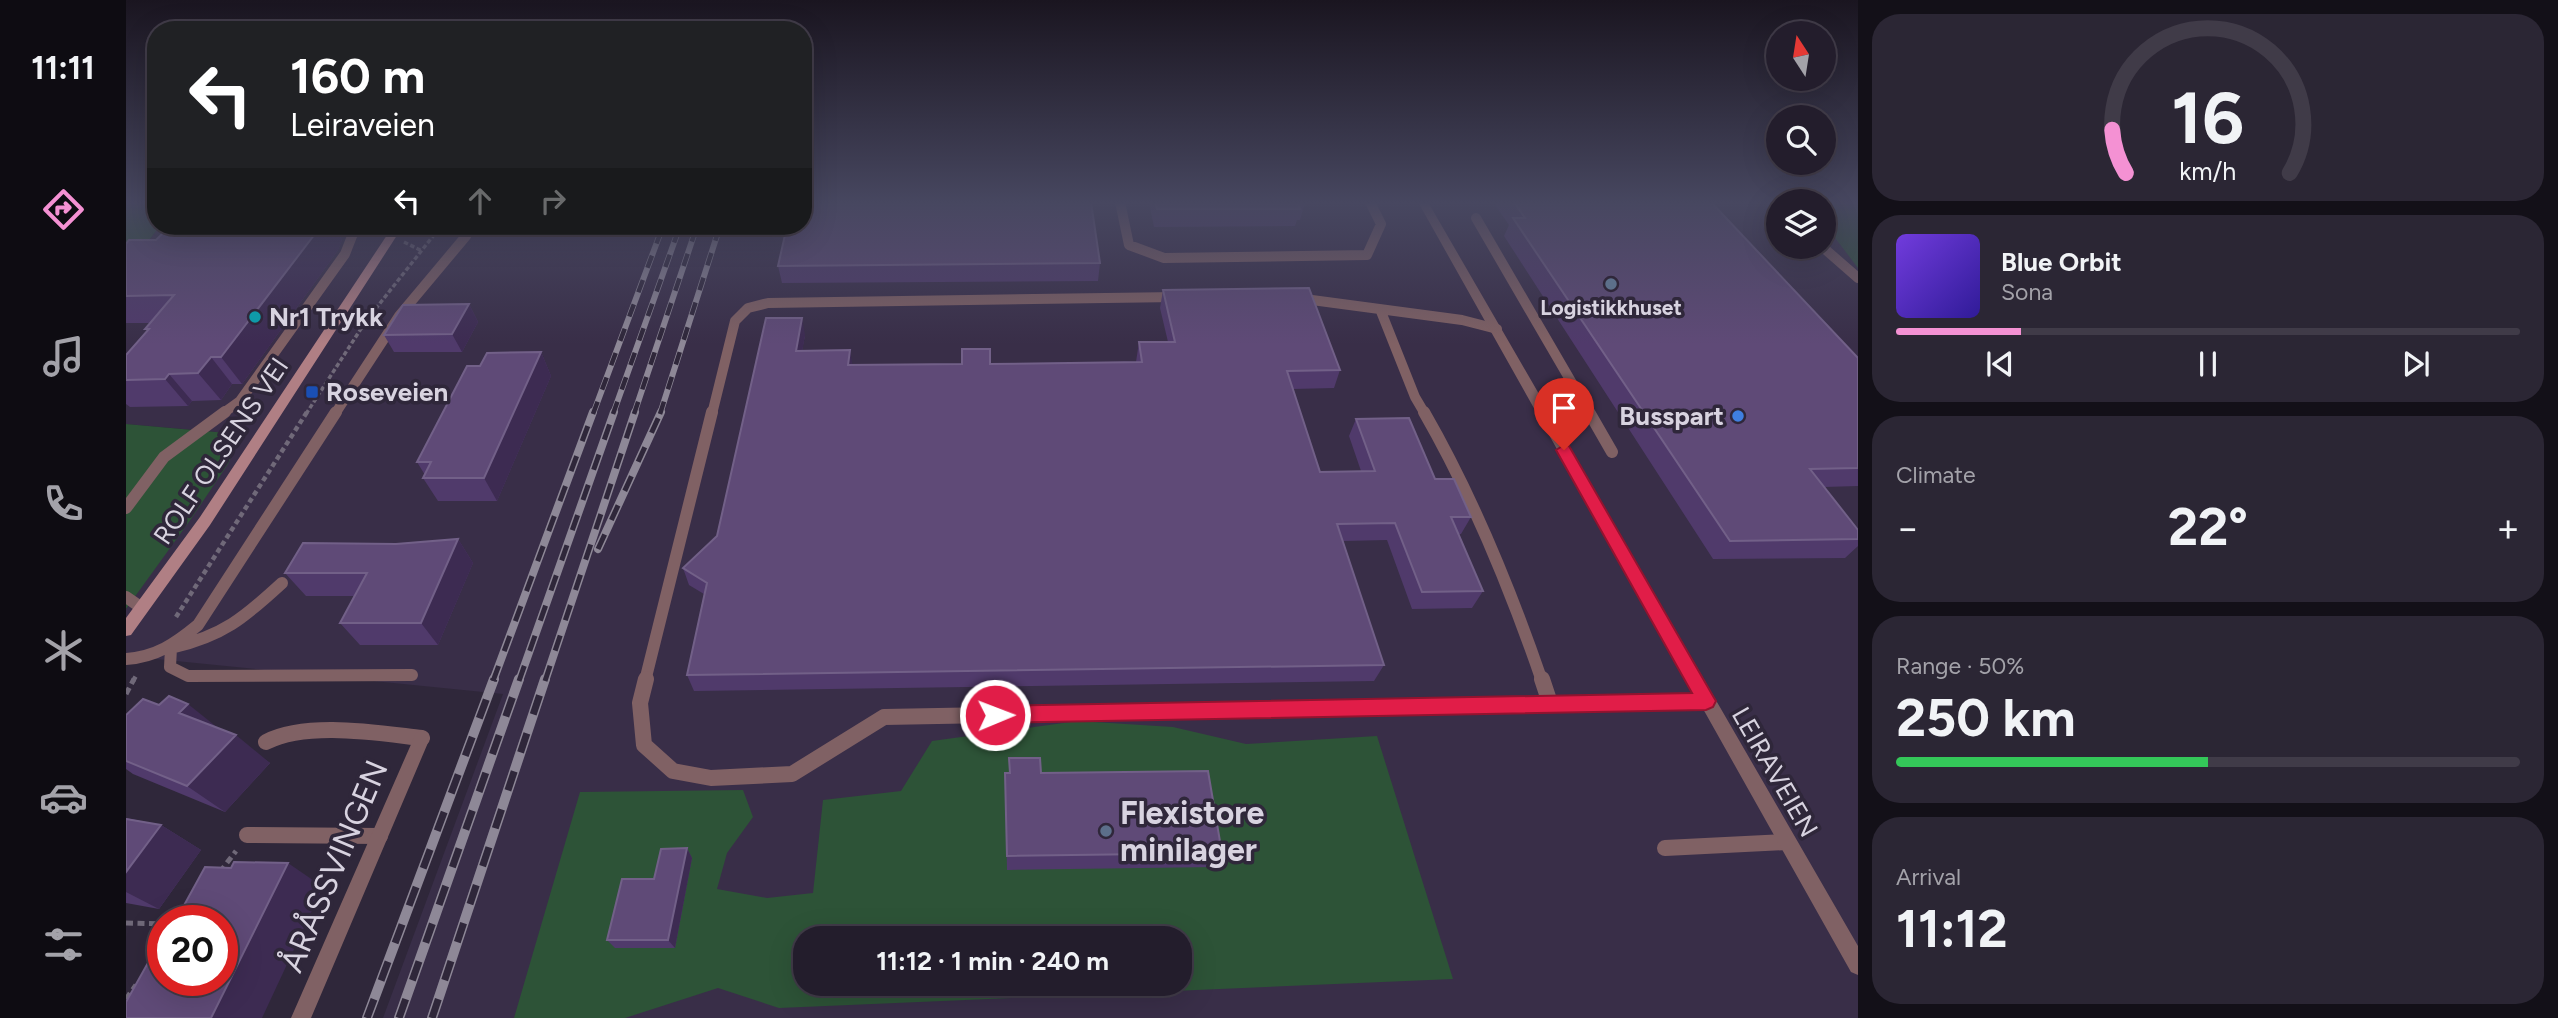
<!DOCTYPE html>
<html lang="en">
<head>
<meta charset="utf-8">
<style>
	:root { --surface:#231d2c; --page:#2b2634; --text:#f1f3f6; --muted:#a3a2a9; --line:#403b48; --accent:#f491d3 }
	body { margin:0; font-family:Figtree,sans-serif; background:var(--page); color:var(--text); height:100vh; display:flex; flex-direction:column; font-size:26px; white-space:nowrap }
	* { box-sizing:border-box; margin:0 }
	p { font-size:23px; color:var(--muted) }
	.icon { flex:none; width:38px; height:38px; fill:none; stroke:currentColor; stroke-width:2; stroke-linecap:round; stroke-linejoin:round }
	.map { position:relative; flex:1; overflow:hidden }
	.drawer { display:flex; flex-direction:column; gap:14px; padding:14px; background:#131018; width:700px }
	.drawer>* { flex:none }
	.guide { position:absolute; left:21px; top:21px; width:665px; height:214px; border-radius:28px; box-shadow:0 7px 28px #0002,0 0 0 2px var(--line); background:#202124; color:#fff; overflow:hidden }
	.needle { width:46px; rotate:348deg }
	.fabs { position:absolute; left:1640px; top:21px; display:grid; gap:14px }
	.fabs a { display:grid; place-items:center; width:70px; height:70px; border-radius:50%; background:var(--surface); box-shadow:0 7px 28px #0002,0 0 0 2px var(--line); font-size:35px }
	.speed { position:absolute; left:21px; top:905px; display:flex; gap:14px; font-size:35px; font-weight:700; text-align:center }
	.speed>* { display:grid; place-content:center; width:91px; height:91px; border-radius:50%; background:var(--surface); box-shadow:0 7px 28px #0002,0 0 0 2px var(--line); line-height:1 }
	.speed .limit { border:10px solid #d22; background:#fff; color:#111 }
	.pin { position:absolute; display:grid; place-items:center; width:60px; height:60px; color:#fff; margin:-72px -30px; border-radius:50% 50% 50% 0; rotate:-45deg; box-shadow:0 0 7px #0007 }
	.pin .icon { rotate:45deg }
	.me { position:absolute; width:77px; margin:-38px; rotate:89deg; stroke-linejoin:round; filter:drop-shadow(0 0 5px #0008) }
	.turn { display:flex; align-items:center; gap:24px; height:147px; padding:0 28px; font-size:32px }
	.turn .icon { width:91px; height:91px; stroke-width:2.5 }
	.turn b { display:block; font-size:49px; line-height:60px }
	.lanes { display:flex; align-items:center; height:66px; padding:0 28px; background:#0003; justify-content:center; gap:35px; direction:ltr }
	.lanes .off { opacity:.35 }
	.big { font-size:52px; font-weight:700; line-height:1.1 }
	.drawer .tile { flex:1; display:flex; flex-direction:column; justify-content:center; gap:10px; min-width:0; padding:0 24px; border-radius:28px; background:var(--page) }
	.drawer .dial { align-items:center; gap:0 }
	.dial svg { height:182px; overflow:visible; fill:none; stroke:var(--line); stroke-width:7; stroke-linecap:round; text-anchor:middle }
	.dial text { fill:var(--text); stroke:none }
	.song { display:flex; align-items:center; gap:21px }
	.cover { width:84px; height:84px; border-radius:10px; background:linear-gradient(135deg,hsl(260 70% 55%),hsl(250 70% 35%)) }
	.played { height:7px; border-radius:4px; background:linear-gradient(90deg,var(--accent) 20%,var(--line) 20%) }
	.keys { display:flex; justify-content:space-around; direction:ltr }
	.heat { display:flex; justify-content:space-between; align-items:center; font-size:38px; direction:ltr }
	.charge { height:10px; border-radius:5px; background:linear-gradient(90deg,#34c759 50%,var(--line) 0) }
	.trip { position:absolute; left:667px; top:926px; width:399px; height:70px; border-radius:28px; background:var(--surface); box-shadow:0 7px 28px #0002,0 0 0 2px var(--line); font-weight:700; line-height:70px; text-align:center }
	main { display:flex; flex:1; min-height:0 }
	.menu { display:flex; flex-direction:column; width:126px; justify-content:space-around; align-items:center; background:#0e0c12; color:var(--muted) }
	.menu .icon { width:49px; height:49px }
	.menu .on { color:var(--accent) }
	.menu b { font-size:32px; color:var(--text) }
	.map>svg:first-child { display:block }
	.built { fill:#392e48; fill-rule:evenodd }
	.green { fill:#2d5337; fill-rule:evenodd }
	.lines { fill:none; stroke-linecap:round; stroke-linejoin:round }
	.path-far2 { stroke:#706979; stroke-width:3.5; stroke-dasharray:4.5 2.5; stroke-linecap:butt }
	.path-far1 { stroke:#706979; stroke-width:4.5; stroke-dasharray:5 3.5; stroke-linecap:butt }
	.path { stroke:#706979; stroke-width:5; stroke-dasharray:7 4.5; stroke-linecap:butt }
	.service-far2 { stroke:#806164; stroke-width:10 }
	.service-far1 { stroke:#806164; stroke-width:12 }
	.service { stroke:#806164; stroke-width:16 }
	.minor { fill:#806164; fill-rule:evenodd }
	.secondary { fill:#b07f84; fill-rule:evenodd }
	.rail-far2-casing { stroke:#8e8897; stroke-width:6 }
	.rail-far1-casing { stroke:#8e8897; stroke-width:8 }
	.rail-casing { stroke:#8e8897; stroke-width:10 }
	.rail-far2 { stroke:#2f273a; stroke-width:4.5; stroke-dasharray:13; stroke-linecap:butt }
	.rail-far1 { stroke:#2f273a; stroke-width:5; stroke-dasharray:16; stroke-linecap:butt }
	.rail { stroke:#2f273a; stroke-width:7; stroke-dasharray:20; stroke-linecap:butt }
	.wall { fill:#503a6b }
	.shaded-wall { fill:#3d2b52 }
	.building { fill:#5f4a77; stroke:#726088; stroke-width:2 }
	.route { fill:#e11d48; stroke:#92132f; stroke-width:2 }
	.service-dot { fill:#5c6f8a; stroke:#2f273a; stroke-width:2.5 }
	.culture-dot { fill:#0f9aa8; stroke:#2f273a; stroke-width:2.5 }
	.transit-dot { fill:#1a4fb4; stroke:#2f273a; stroke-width:2.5 }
	.shop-dot { fill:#3f7fe0; stroke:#2f273a; stroke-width:2.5 }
	.labels { text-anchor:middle; stroke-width:7; stroke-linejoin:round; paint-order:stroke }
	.far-poi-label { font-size:21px; font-weight:bold; fill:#d8d3e0; stroke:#2f273a }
	.poi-label { font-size:26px; font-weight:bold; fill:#d8d3e0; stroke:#2f273a; text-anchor:start }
	.street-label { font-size:26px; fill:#d8d3e0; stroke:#2f273a }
	.near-poi-label { font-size:32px; font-weight:bold; fill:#d8d3e0; stroke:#2f273a; text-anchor:start }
	.near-street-label { font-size:32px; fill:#d8d3e0; stroke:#2f273a }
</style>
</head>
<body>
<main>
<nav class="menu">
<b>11:11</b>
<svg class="icon on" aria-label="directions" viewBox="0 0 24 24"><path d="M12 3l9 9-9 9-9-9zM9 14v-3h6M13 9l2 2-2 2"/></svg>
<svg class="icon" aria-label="music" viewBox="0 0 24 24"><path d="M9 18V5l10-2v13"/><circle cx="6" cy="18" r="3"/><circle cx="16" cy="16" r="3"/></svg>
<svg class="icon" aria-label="phone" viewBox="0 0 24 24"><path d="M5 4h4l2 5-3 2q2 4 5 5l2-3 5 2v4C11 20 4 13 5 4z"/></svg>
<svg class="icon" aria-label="climate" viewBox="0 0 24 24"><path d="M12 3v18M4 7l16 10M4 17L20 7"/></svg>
<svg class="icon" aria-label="car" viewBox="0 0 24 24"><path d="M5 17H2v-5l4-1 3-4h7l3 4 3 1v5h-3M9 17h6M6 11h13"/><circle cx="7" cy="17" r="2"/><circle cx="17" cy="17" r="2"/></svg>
<svg class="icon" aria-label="filters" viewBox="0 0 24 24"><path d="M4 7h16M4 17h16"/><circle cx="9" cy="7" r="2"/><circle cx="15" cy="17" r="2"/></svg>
</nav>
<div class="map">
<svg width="1732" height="1018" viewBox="0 0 1732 1018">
	<rect width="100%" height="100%" fill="#2f273a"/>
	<!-- built -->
	<path class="built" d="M677,202H1652V247H1698V217L1700,226L1732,263V1018H257L377,694L0,656V609L81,493L101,433L0,424V270L34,226H677ZM679,938H1054V984H679Z"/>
	<!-- green -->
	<path class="green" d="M0,202H30V226H34L0,270Z
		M1698,202H1732V268L1700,226Z
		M0,424L101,433L109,449L102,464L65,519L0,609Z
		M952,721L1047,727L1120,744L1251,736L1327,979L653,1008L592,988L499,1018H388L454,792L617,790L627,817L601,853L591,889L641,898L687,893L697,800L775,791L806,741ZM679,938H1054V984H679Z"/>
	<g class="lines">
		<!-- path-far2 -->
		<path class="path-far2" d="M278,242L296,251
			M180,414L240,321L315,226"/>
		<!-- path-far1 -->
		<path class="path-far1" d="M50,617L181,412
			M7,681L10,676"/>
		<!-- path -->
		<path class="path" d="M0,694L8,679
			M94,872L110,851
			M0,923L37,924
			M0,999L10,985"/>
		<!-- service-far2 -->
		<path class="service-far2" d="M994,202L1003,245L1038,258L1241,255L1255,224L1244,202
			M1350,218L1464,414
			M1700,250L1732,278
			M1171,298L1336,320L1371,329
			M1254,309L1289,397L1299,414
			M96,414L114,401L219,254L230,226
			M209,414L273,316L340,236L345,226
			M586,414L609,321L622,308L642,303L1051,297"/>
		<!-- service-far1 -->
		<path class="service-far1" d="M1298,412C1347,497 1384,588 1416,681
			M1463,412L1486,452
			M0,508L38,457L99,412
			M156,583C118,618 97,636 45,648L44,667L62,676L286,675
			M0,597L16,608
			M0,659C30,657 49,644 72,625L210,412
			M519,681L586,412"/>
		<!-- service -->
		<path class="service" d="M520,679L514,703L518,745L547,771L585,778L666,774L758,717L1580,701
			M1416,679L1424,703
			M140,742C181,721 251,733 296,738
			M121,835L254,836
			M1539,848L1661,842"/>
		<!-- minor -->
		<path class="minor" d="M1292,202H1302L1732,946V975L1725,972Z
			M296,730L302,733L304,738L185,1018H165L290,733Z"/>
		<!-- secondary -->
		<path class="secondary" d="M267,226H277L84,525L5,635L0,636V618L74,517Z"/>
		<!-- rail-far2 casing -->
		<g class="rail-far2-casing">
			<path id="rail-far2" d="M467,414L537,226
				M487,414L554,226
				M508,414L571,226
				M534,414L594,226"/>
		</g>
		<!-- rail-far1 casing -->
		<g class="rail-far1-casing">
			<path id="rail-far1" d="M472,549L535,412
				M367,681L467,412
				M393,681L488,412
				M419,681L509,412"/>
		</g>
		<!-- rail casing -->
		<g class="rail-casing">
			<path id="rail" d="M241,1018L368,679
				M273,1018L393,679
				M306,1018L419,679"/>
		</g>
		<!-- rail-far2 -->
		<use href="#rail-far2" class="rail-far2"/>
		<!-- rail-far1 -->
		<use href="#rail-far1" class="rail-far1"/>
		<!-- rail -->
		<use href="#rail" class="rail"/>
	</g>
	<!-- wall -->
	<path class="wall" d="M1023,202H1178L1179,203L1174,220H1171L1169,226L1028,227Z
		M1367,202H1585L1732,358V486L1698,487L1732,530V546L1719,558L1587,559L1378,236L1383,225Z
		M214,236L216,240L212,250L116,384H106L95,400L66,401L62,406L4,407L0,404V380L21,331L19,329L24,323H0V296Z
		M974,263L972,281L656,283L652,266Z
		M1037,290L1214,370L1208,388L1167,389L1194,472L1235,471L1223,436L1230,419L1309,479L1345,517L1335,534H1333L1357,591L1346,608L1286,609L1261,540L1217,541L1258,665L1248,681L568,691L561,675L578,594L563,585L557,568L591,536L679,335L676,351L726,365L1010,362L1013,342H1042L1034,308Z
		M343,304L352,322L336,352H268L258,335Z
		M415,352L425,376L371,501H312L297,478L299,475L291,462L354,366Z
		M332,539L347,563L312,645H234L214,623L228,596H180L159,573L270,544Z
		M0,715L94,729L144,763L99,812L7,774L0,769Z
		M883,758L1096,853L1090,867L881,870L879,773H883Z
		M0,818L35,825L75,850L33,909L0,903Z
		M561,848L566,858L549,948H489L481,940L528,879Z"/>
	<!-- shaded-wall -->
	<path class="shaded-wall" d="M195,226H221L214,236L216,240L212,250L116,384L95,357Z
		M343,304L352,322L336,352L326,334Z
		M676,318L679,335L673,369L670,351Z
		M724,350L727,368L722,365Z
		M415,352L425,376L371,501L358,478Z
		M85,357L106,384L95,400L72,373Z
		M43,374L66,401L62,406L39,379Z
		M332,539L347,563L312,645L295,623Z
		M62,704L97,732L53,713Z
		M110,735L144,763L99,812L61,786Z
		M35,825L75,850L33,909L0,892V872Z
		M561,848L566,858L549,948L542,940Z
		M162,863L197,887L136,1018H85Z"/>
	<!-- building -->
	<path class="building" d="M677,202H965L974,263L652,266L661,226H677Z
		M1029,202H1178L1179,203L1172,202L1174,209H1031Z
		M1388,202H1585L1732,358V468L1684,469L1732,530V539L1604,541L1387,218H1399Z
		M44,226H195L95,357H85L72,373L43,374L39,379L0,380V355L23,329H19L48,295L0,296V244L3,240H30Z
		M1183,288L1214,370L1161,371L1194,472L1249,471L1230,419L1283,418L1309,479H1328L1345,517H1325L1357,591L1296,592L1269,523L1211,524L1258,665L561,675L581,583L557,568L591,536L640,318H676L670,351L724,350L722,365L836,364V349H864V364L1016,362L1013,342H1049L1037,290Z
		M343,304L326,334L258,335L277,305Z
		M415,352L358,478H297L305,462H291L341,366H354L361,353Z
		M332,539L295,623H214L241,573H159L177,543L270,544Z
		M43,696L62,704L53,713L110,735L61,786L0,761V715L17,699L33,705Z
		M883,758H914L915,773L1082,771L1096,853L881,856L879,773H884Z
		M0,819L35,825L0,872Z
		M561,848L542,940H481L496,879H528L535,849Z
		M108,862L162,863L85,1018H0V1002L37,936V980H96V920H50L79,867L105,868Z"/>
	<!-- sky -->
	<linearGradient id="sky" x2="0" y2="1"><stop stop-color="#1a1520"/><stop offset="0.59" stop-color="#474760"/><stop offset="1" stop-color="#474760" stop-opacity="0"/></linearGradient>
	<rect width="1732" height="344" fill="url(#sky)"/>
	<!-- route -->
	<path class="route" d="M1438,445L1443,446L1587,696L1590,701L1587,707L1580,710L869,723L862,721L859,715L862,709L869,706L1566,693L1430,450Z"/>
	<!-- markers -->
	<g class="service-dot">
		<circle cx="1485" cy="284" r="7"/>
		<circle cx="980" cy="831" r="7"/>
	</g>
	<circle class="culture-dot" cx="129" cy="317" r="7"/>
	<rect class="transit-dot" x="179" y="385" width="14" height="14" rx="3.5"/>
	<circle class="shop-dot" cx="1612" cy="416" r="7"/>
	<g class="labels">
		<!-- far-poi labels -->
		<g class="far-poi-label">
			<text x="1485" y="315">Logistikkhuset</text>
		</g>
		<!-- poi labels -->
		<g class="poi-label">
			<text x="143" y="326">Nr1 Trykk</text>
			<text x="200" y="401">Roseveien</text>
			<text x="1598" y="425" text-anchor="end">Busspart</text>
		</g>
		<!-- street labels -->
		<g class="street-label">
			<text transform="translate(95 451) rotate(-56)" y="9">ROLF OLSENS VEI</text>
			<text transform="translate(1649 772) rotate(60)" y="9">LEIRAVEIEN</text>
		</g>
		<!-- near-poi labels -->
		<g class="near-poi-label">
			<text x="994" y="824">Flexistore<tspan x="994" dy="37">minilager</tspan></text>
		</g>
		<!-- near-street labels -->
		<g class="near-street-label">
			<text transform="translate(208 866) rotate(-67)" y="11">ÅRÅSSVINGEN</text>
		</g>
	</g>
</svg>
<div class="fabs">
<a><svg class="needle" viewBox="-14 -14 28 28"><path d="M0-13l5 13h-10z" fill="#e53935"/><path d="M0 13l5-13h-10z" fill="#a3a2a9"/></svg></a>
<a><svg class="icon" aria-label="search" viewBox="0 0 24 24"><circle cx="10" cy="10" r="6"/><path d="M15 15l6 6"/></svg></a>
<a><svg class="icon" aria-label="layers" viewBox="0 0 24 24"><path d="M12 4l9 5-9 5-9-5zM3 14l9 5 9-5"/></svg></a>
</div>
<div class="speed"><div class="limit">20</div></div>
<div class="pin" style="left:1438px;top:450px;background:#d93025"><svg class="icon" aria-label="arrive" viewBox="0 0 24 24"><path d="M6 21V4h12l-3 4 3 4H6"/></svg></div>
<svg class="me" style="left:869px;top:715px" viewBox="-20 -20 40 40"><circle r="17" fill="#e11d48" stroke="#fff" stroke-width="3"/><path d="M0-11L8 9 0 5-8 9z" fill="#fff"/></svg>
<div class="trip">11:12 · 1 min · 240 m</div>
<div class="guide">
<div class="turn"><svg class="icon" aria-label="left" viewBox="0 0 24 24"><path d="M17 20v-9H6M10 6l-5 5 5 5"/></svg><div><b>160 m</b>Leiraveien</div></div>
<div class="lanes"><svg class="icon" aria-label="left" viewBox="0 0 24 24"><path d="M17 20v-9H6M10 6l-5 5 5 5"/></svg><svg class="icon off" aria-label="ahead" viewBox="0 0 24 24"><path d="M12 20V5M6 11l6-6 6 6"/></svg><svg class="icon off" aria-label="right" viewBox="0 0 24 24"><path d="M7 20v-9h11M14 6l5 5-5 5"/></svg></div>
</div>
</div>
<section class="drawer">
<div class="tile dial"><svg viewBox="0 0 100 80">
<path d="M14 69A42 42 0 1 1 86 69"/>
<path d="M14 69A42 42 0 0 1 8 50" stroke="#f491d3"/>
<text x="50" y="56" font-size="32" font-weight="700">16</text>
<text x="50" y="72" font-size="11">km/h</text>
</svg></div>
<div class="tile">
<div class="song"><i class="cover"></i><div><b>Blue Orbit</b><p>Sona</p></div></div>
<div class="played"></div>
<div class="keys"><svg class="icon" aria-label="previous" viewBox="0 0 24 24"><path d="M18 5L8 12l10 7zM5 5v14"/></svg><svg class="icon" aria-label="pause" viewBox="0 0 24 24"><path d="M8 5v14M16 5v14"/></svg><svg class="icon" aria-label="next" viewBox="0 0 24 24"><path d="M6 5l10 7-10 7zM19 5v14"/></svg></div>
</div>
<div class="tile"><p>Climate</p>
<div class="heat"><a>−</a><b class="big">22°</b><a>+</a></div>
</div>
<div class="tile"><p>Range · 50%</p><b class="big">250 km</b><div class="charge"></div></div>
<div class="tile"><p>Arrival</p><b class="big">11:12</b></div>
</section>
</main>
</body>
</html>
